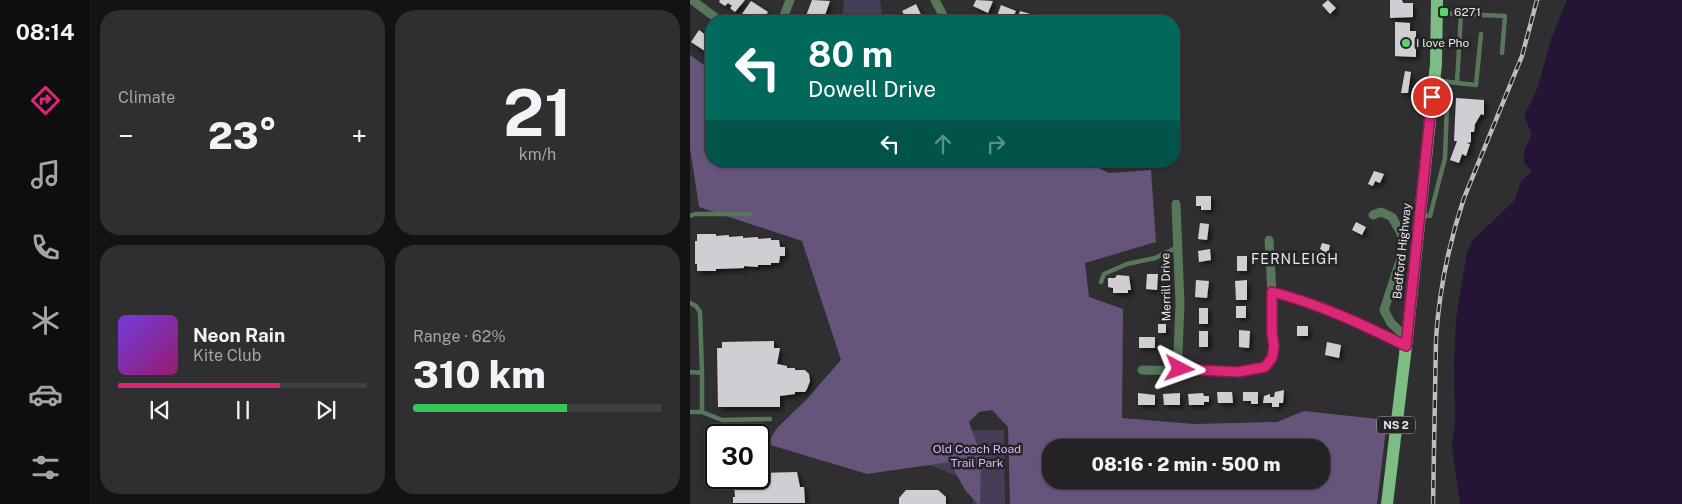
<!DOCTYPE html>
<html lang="en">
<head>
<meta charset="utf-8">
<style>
	:root { --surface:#232225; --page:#2f2f32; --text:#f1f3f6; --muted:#a3a4a7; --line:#403f42; --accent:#db2777 }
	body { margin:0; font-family:"Public Sans",sans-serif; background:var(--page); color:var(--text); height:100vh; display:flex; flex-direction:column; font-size:19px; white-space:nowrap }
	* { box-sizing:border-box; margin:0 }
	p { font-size:16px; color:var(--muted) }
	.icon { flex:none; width:28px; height:28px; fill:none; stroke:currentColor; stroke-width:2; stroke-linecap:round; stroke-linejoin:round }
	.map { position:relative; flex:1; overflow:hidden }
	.sheet { display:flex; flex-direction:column; gap:10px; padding:10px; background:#131314; width:600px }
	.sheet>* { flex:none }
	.banner { position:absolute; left:15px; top:15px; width:475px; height:152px; border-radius:20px; box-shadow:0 1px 4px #0004,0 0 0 1px var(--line); background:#00695c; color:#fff; overflow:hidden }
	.speed { position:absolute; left:15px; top:424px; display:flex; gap:10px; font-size:25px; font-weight:700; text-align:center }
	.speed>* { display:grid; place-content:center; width:65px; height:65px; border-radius:50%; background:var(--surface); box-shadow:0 1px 4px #0004,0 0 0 1px var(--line); line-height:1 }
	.speed .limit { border:2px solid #111; border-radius:8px; background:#fff; color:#111 }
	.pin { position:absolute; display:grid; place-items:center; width:42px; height:42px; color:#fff; margin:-21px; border:2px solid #fff; border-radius:50%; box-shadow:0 1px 5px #0007 }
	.me { position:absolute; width:55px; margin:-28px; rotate:94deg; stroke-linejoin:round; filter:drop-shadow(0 0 4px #0008) }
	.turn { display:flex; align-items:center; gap:18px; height:105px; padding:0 20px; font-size:22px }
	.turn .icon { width:65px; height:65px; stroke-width:2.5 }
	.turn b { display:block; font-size:35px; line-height:42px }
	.lanes { display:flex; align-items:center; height:48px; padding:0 20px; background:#0003; justify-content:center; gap:25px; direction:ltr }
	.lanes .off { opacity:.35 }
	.big { font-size:38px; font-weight:800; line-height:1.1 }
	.sheet .card { flex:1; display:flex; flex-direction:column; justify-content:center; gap:8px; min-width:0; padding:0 18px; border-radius:20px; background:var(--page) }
	.sheet .dial { align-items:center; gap:0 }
	.dial b { font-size:65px; line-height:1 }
	.song { display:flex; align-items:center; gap:15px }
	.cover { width:60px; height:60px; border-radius:8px; background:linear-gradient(135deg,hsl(260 70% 55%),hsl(320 70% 35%)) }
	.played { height:5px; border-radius:2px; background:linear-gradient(90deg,var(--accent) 65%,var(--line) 65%) }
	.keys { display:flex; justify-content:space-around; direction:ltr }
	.heat { display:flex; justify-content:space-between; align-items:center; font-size:28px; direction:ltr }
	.charge { height:8px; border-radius:4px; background:linear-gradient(90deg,#34c759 62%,var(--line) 0) }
	.sheet .tiles { flex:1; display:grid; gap:10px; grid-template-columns:repeat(2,1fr) }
	.trip { position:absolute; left:352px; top:439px; width:288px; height:50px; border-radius:20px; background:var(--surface); box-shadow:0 1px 4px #0004,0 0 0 1px var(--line); font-weight:800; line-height:50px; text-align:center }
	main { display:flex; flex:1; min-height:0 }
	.menu { display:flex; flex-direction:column; width:90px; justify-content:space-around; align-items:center; background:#0e0e0f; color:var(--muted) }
	.menu .icon { width:35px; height:35px }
	.menu .current { color:var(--accent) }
	.menu b { font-size:22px; color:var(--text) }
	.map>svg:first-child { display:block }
	.green { fill:#483d56 }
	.forest { fill:#66547b; fill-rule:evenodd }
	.water { fill:#251435 }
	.building { fill:#d0ced3; filter:url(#shadow) }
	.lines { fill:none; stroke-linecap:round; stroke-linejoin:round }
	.service { stroke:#57765a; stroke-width:4.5 }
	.minor { stroke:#57765a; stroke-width:9 }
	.primary { stroke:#7cbd83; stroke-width:12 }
	.rail-casing { stroke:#bdbcbf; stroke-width:4.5 }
	.rail { stroke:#252427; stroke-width:2.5; stroke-dasharray:8; stroke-linecap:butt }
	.route-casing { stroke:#8e194d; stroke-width:12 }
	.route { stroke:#db2777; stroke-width:9 }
	.poi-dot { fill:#59d56f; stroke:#252427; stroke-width:2 }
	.labels { text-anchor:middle; stroke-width:5; stroke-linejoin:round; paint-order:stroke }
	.shield { fill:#252427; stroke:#adacae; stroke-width:1 }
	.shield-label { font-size:11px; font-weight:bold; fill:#e7e6e8 }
	.poi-label { font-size:12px; fill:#e7e6e8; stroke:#252427; text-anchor:start }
	.street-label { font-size:12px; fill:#e7e6e8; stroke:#252427 }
	.park-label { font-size:12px; fill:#d5b8f9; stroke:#252427 }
	.neighbourhood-label { font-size:14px; letter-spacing:1px; fill:#e7e6e8; stroke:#252427 }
</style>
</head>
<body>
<main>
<nav class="menu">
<b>08:14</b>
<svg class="icon current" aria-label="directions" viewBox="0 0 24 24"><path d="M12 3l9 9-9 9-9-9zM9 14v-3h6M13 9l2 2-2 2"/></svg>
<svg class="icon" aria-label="music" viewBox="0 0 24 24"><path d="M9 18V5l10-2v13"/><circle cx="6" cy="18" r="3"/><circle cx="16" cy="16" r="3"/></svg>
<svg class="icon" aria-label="phone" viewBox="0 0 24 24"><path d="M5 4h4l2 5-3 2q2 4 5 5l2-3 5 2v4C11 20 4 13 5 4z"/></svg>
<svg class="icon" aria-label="climate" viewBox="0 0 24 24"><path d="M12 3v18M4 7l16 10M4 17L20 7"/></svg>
<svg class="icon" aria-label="car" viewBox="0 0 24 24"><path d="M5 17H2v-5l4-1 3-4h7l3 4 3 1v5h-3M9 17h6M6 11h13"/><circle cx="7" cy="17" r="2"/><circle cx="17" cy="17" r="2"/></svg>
<svg class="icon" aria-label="filters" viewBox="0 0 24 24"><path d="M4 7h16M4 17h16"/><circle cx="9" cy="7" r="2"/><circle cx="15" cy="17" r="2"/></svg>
</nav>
<section class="sheet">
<div class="tiles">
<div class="card"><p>Climate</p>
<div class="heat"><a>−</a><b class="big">23°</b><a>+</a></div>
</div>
<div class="card dial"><b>21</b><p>km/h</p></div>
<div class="card">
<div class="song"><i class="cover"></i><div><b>Neon Rain</b><p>Kite Club</p></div></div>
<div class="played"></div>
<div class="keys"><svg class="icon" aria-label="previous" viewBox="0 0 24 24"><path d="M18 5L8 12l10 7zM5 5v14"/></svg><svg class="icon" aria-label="pause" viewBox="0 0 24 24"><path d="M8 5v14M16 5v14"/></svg><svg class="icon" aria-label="next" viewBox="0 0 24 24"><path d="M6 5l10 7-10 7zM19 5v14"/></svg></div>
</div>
<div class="card"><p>Range · 62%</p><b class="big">310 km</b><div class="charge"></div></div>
</div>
</section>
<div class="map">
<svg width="992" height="504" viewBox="0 0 992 504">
	<defs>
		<filter id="shadow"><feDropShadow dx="3" dy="3" stdDeviation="2.5" flood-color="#0009"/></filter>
	</defs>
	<rect width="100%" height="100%" fill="#2f2e31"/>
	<!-- green -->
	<path class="green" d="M154,0H190L193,21H152Z
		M314,430L315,504H283L282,482L156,432Z"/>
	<!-- forest -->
	<path class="forest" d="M0,55L21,70V161H394L419,173L461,170L466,242L395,263L399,297L433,309L432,418L504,424L587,422L614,411L697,420L687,504H320L318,427L302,410L289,412L279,422L291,456L290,504H288L275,490L260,462L177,474L77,444L87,428L115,401L151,360L112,241L9,207L0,148ZM361,448H631V480H361Z"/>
	<!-- water -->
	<path class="water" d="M877,0H992V504H770L762,446L765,422L764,364L766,320L777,252L782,241L825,200L831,181L842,171L834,163V151L842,134L834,116L848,87L861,39Z"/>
	<!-- building -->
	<path class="building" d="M30,0H55L45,12L40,8L42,6L38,3L35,6L29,2Z
		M122,0L140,1L133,21L116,16Z
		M286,0L303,1L298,13L283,6Z
		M638,0L646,8L640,14L632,5Z
		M700,0H712L713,3H723V17L700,18Z
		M61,1L78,12L72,21H62L52,14Z
		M226,4L234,21H218L212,11Z
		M311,5L326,11L321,21H312L306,19Z
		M330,11L347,16L346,21H327Z
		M705,22L720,23V31H726V57L705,56Z
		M9,30L21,39V49L18,53L1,42Z
		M715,71L721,72L718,93H711Z
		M766,98L794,100V115L791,114L785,124L784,132H781V142L776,143L780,144L776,156L772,154L769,163L760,160L767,141H764Z
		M684,171L694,174L690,183L685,181L683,186L678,184Z
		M506,196H521V210H511V206H506Z
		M666,222L676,227L672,235L662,230Z
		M510,223L519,224L517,240L508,239Z
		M7,234H26V236L39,235V237L53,236V238L68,237V239L81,238V240H89L90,247H95V256H90L89,263H81V265H68V267L54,266V268L26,269V271H7V264H5V241H7Z
		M632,243L640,245L638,254L632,253V250L630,249Z
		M520,249L521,260L509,262L508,251Z
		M547,256H557V271H547Z
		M457,274H468L467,290L456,289Z
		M427,275L439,276L441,290H438V293H423V288L418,287V278H425Z
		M506,280L519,281L517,298L505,297Z
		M557,280V300H546L545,281Z
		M546,306H556V318H546Z
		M509,308H518V324H509Z
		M468,324H476V333H468Z
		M607,326H618V336H607Z
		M549,330L560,331L559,348L549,347Z
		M509,331H518V347H509Z
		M449,337H465V348H449Z
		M84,341V348H90L87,364L97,366V368H105V370H115L119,374L120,381L117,389L115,392H105V394L90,396V407H28L27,348H32V342Z
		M637,342L651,345L649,358L635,355Z
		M594,390L593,403H589V407H582V403H573L574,396L580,394V397H584L585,392Z
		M527,392H542L543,403H528Z
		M553,392H568V404H561V401H553Z
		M448,393L465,395V405H448Z
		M490,393V405H474L473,394Z
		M513,393L514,396H519V402H514V405H499L498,394Z
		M107,472L110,487H114L115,503H43V497H45L44,484L47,478H69V473Z
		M216,490H248L256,497V504H209V498Z"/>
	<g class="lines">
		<!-- service -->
		<path class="service" d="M748,13L815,16L812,53
			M746,80L767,83L771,14
			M767,83L786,85L791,34
			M731,215L740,216L755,158L757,106
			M0,216L5,214H61
			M411,282L414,274L437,264L465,258L488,247
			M0,303L6,306L10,312L12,373L0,372
			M0,412H12V373
			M12,412L32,420L80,419"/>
		<!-- minor -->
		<path class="minor" d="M2,0L30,21
			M245,0L256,21
			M92,21L100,0
			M486,204L490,304L488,352L490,369
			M683,215L691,212L702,217L712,235L711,258L694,310L701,323L717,338
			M582,291C630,304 672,324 716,346
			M452,370L549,372L575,367L581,358L584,347L582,333L583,311L579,240"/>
		<!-- primary -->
		<path class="primary" d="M697,504L717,338L746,64L747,0"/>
		<!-- rail casing -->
		<g class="rail-casing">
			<path id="rail" d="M743,504L746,339C749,291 759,243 774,198L832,56L847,0"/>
		</g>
		<!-- rail -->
		<use href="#rail" class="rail"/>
	</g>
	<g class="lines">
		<!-- route casing -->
		<g class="route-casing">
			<path id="route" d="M490,369L548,372L575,367L582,358L584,347L582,333V292C629,304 672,324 716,346L742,97"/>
		</g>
		<!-- route -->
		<use href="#route" class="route"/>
	</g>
	<!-- markers -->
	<g class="poi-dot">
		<rect x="749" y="7" width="10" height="10" rx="2.5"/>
		<circle cx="716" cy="43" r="5"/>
	</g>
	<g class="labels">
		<!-- shield labels -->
		<rect class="shield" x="687" y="416.5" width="38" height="17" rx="4"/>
		<g class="shield-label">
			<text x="706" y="429">NS 2</text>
		</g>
		<!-- poi labels -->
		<g class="poi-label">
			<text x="764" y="16">6271</text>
			<text x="726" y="47">I love Pho</text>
		</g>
		<!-- street labels -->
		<g class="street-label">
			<text transform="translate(712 251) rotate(-84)" y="4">Bedford Highway</text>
			<text transform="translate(476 287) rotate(-91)" y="4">Merrill Drive</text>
		</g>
		<!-- park labels -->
		<g class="park-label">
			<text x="287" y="453">Old Coach Road<tspan x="287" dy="14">Trail Park</tspan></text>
		</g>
		<!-- neighbourhood labels -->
		<g class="neighbourhood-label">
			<text x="605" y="264">FERNLEIGH</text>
		</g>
	</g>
</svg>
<div class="speed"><div class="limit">30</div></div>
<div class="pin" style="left:742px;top:97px;background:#d93025"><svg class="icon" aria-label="arrive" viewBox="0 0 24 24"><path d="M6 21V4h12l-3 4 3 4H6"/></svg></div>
<svg class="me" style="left:490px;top:369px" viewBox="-20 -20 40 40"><path d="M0-17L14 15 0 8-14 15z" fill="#db2777" stroke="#fff" stroke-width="4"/></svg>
<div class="trip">08:16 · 2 min · 500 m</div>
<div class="banner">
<div class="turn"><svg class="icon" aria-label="left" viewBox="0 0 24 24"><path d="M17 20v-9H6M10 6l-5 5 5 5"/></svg><div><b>80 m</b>Dowell Drive</div></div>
<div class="lanes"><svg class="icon" aria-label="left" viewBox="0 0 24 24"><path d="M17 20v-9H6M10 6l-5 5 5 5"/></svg><svg class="icon off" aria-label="ahead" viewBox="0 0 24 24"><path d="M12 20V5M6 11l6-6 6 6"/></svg><svg class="icon off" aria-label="right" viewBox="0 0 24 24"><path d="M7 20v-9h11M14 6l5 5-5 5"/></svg></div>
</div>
</div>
</main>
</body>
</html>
